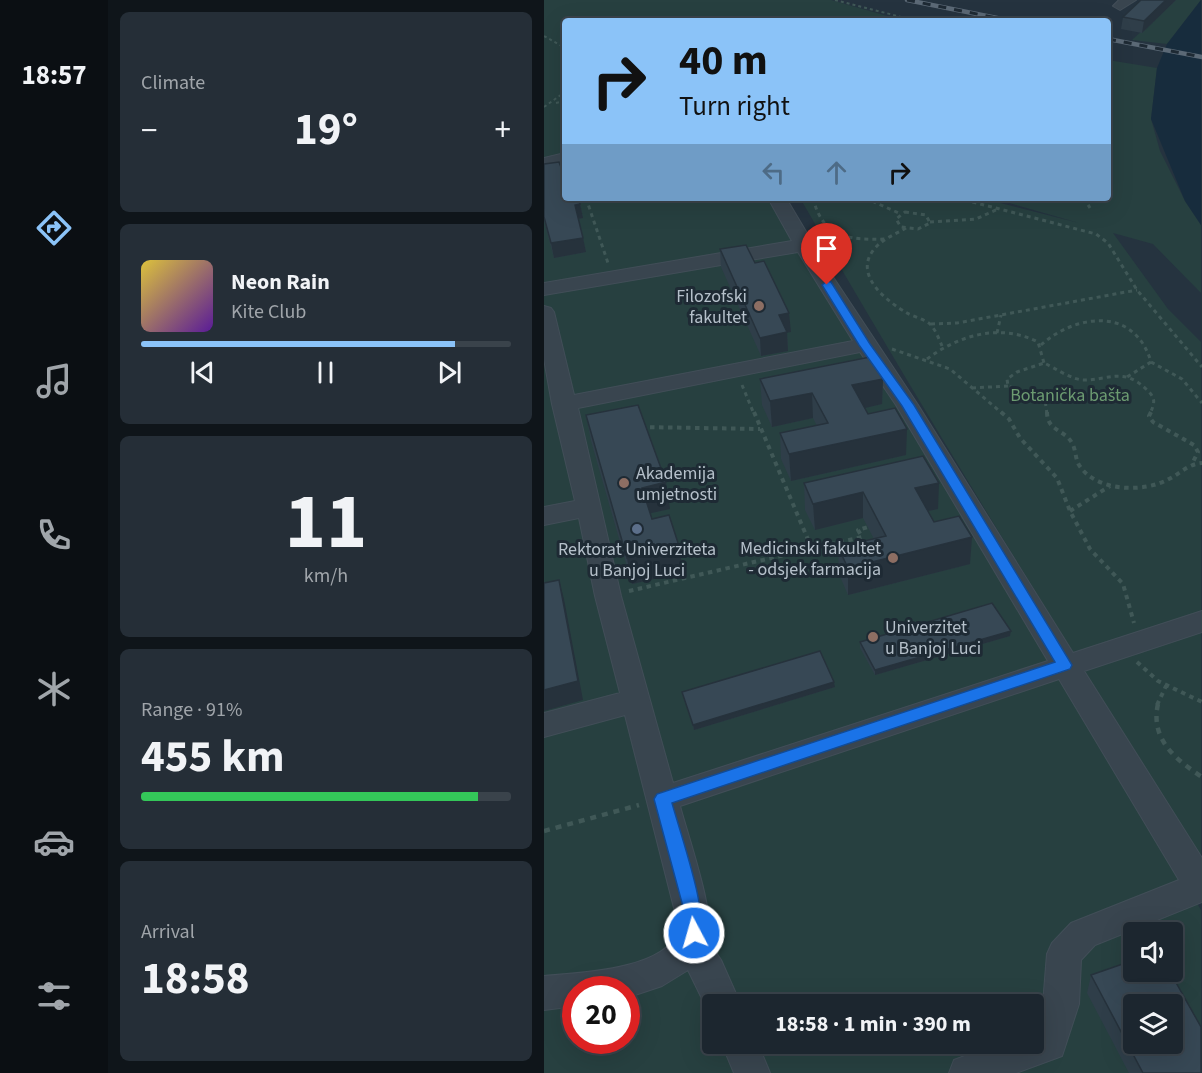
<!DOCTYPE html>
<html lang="en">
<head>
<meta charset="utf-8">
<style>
	:root { --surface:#1c262f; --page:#252e37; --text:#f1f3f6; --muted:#a0a5aa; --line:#3a434b; --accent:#8bc3f8 }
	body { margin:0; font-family:"Source Sans 3",sans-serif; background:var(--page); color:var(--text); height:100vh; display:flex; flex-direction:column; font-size:22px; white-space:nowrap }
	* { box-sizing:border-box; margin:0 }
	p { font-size:20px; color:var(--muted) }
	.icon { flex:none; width:33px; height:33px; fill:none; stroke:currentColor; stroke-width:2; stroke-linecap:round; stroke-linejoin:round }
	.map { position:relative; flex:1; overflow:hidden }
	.panel { display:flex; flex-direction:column; gap:12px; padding:12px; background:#0f151a; width:436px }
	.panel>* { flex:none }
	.hud { position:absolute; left:18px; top:18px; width:549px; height:183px; border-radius:6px; box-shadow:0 6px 24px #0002,0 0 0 2px var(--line); background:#8bc3f8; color:#111; overflow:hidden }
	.buttons { position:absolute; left:579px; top:922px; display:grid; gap:12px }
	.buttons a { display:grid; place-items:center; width:60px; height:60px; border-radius:6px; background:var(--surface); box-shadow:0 6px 24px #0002,0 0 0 2px var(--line); font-size:30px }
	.speed { position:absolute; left:18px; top:976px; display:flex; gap:12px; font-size:30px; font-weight:700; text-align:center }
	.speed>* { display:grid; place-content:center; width:78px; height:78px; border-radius:50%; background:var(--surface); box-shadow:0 6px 24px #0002,0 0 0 2px var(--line); line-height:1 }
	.speed .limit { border:9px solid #d22; background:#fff; color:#111 }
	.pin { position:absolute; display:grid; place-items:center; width:51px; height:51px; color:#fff; margin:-62px -26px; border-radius:50% 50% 50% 0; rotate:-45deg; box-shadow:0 0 6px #0007 }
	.pin .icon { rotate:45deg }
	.me { position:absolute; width:66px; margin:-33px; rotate:354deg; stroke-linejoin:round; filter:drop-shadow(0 0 4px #0008) }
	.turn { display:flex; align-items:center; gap:21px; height:126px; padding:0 18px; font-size:27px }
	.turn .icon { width:78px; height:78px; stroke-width:2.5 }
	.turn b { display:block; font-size:42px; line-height:51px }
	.lanes { display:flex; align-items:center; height:57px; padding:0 18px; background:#0003; justify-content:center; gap:30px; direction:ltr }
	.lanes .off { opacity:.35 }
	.big { font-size:45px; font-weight:700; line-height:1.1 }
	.panel .card { flex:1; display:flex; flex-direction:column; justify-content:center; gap:9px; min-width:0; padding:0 21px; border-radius:9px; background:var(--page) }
	.panel .dial { align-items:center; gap:0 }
	.dial b { font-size:78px; line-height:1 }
	.song { display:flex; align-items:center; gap:18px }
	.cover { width:72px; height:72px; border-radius:9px; background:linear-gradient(135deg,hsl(50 70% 55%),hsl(270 70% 35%)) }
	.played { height:6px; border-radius:3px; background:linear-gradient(90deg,var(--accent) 85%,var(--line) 85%) }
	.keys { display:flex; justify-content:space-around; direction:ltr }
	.heat { display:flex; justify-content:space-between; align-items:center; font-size:33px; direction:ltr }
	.charge { height:9px; border-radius:4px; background:linear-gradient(90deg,#34c759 91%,var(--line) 0) }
	.trip { position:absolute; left:158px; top:994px; width:342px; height:60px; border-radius:6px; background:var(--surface); box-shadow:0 6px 24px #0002,0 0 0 2px var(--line); font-weight:700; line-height:60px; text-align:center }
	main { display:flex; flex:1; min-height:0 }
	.menu { display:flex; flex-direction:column; width:108px; justify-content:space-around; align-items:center; background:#0b0f13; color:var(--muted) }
	.menu .icon { width:42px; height:42px }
	.menu .selected { color:var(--accent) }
	.menu b { font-size:27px; color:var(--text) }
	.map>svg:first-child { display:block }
	.green { fill:#274040; fill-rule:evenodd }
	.water { fill:#172c3d }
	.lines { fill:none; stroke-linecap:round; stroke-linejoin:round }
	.minor-casing { stroke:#424e58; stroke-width:2 }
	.path-far3 { stroke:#405857; stroke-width:2; stroke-dasharray:3 3; stroke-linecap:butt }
	.path-far2 { stroke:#405857; stroke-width:3; stroke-dasharray:4 4; stroke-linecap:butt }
	.path-far1 { stroke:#405857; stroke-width:4; stroke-dasharray:4.5 4.5; stroke-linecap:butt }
	.path { stroke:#405857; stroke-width:4.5; stroke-dasharray:6 6; stroke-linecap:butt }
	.minor { fill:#39454f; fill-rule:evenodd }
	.rail-casing { stroke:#5b6976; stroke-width:4.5 }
	.rail { stroke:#1e2a34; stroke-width:3; stroke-dasharray:8; stroke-linecap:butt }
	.wall { fill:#2f3e49 }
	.shaded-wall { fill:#26323c }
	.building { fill:#374855; stroke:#26323c; stroke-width:1.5; fill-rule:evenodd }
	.route { fill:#1a73e8; stroke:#114b97; stroke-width:1.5 }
	.education-dot { fill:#8d6e63; stroke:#1e2a34; stroke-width:2 }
	.service-dot { fill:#5c6f8a; stroke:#1e2a34; stroke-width:2 }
	.labels { text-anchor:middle; stroke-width:6; stroke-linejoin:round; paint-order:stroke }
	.poi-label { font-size:18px; fill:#b5c0ca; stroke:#1e2a34; text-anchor:end }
	.park-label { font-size:18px; fill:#6c9b71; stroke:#1e2a34 }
</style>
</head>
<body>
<main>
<nav class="menu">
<b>18:57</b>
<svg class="icon selected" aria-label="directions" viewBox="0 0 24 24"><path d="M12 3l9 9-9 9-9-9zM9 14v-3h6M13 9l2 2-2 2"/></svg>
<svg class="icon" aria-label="music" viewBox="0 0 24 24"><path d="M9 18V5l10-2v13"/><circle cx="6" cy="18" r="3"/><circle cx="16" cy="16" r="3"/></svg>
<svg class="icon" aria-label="phone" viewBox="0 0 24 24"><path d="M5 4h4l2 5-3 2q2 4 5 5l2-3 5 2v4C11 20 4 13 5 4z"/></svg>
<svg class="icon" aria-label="climate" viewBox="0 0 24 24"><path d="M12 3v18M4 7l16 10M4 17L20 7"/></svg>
<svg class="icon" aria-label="car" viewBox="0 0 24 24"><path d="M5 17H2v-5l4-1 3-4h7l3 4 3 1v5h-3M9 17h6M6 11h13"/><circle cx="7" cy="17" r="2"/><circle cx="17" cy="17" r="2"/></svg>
<svg class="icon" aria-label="filters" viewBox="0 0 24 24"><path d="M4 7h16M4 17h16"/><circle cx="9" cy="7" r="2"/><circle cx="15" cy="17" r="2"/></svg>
</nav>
<section class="panel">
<div class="card"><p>Climate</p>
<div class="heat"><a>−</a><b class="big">19°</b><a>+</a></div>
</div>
<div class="card">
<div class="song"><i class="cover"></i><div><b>Neon Rain</b><p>Kite Club</p></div></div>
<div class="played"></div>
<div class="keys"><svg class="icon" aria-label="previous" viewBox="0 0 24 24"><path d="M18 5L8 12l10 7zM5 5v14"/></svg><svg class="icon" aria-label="pause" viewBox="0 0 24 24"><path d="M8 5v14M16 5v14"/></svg><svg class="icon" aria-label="next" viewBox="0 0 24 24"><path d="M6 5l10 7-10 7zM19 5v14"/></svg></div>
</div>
<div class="card dial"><b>11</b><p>km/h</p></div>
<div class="card"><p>Range · 91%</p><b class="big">455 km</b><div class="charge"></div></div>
<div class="card"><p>Arrival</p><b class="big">18:58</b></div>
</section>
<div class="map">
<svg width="658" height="1073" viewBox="0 0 658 1073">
	<rect width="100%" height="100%" fill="#25333f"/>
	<!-- green -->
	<path class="green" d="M0,0H287L361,21H21V198H227L657,910V1073H0ZM590,933H628V972H590ZM32,990H82V1041H32ZM168,1005H489V1044H168ZM590,1005H628V1044H590Z
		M631,0H657L623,44L588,40Z
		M564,60L613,68L607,119L616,151L641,201L657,225V293L609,244L569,233L624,309L657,342V857C520,640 385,421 256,198H437L535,223L448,198H564Z"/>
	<!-- water -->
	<path class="water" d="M657,0V225L641,201L607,119L613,68L623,44Z"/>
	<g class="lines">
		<!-- minor casing -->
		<g class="minor-casing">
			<path id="minor" d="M575,0H592L576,10L569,6Z
				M21,153V164L0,169V158Z
				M224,198H242L289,277L374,405L529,653L658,611V632L540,671L658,858V902L551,945L537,960L535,1004L518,1056L472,1073H405L410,1060L453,1044H489V1031L499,1004L503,954L508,943L527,923L635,880L515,679L136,806C143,833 173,919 164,941L177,960L197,1005H168L167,1017L144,970L118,986L82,998V990H32V1006L0,1010V976C33,973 121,970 133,932C135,924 131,912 129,904L81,715L0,737V713L76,693L51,596L35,518L0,525V507L31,501L8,404L0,359V306L7,308L10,312L30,395L309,341L254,252L0,295V283L248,241ZM316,352L352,405L504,661L129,783L77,596L34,408Z
				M178,1044H214L226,1073H190Z"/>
		</g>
		<!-- path-far3 -->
		<path class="path-far3" d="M291,0L373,21
			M0,36L21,48
			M12,103L21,101
			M0,107L21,92"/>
		<!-- path-far2 -->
		<path class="path-far2" d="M42,198L64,263
			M269,198C279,239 306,240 343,239
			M321,198L357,214
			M413,198L552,234L564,243L593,290L658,367
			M540,198L546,208
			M361,212L382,215L386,223L374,229L357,227L352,219Z
			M386,222L432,219L454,209
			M362,228C350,235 336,240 328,252C311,277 344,302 363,313C370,317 381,319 387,325C392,331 395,339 398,346
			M387,324L413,323L593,290
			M453,333L457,315
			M497,345C533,313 591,307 607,362L583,377
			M348,349L406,369L459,414
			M383,359C415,335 456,323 494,342L500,363
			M607,362L638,379L658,403
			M198,385L210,414
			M428,388L464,386
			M503,414L501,400L464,386L463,379L473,372L500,363C511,368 528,380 540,380C565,380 579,367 602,389C612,398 611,402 606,414"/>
		<!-- path-far1 -->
		<path class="path-far1" d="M210,412L268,549
			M457,412L465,419L476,438L513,478L526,511L546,549L579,584L590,623
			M503,412C503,431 520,429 528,443C532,450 531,458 535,465C552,492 600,493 625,479C637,473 644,464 658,463
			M607,412L605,416L609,422L650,445L654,452L649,462
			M97,427L216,429
			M526,511L566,486
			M85,591L318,537L314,530L324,527
			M593,662L614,681L658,702
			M613,705L622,686"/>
		<!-- path -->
		<path class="path" d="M614,704C606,739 631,759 658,777
			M0,831L95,805"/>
		<!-- minor -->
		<use href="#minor" class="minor"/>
		<!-- rail casing -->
		<g class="rail-casing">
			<path id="rail" d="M363,0L468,21
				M564,39L658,57"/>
		</g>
		<!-- rail -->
		<use href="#rail" class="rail"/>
	</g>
	<!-- wall -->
	<path class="wall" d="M597,0H632L598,33L577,29L579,17Z
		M0,164L21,198L36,204L39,218L34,219L42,252L10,258L0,221Z
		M176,249L211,263L247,332H243L244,351L217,356L177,267Z
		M216,379H339L338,404L320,408L324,414L362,455L247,481L237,459L236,433L273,426L269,418L228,427L218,405Z
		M42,415L126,509L106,513L108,519L135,546L139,572L88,584L47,441Z
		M379,456L394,509L384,511L390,522L426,564L304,595L295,574L294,547L330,539L319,518L271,530L261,510L260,483Z
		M466,636L331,675L316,648V642Z
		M291,687L150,730L138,692Z
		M547,975L657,1073H585L543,993Z"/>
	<!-- shaded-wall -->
	<path class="shaded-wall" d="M622,0H632L598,33L600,21Z
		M36,204L39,218L33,219L31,205Z
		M39,238L42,252L10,258L7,243Z
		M245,313L247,332L236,334L235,315Z
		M243,332L244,351L217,356L216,338Z
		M339,379L338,404L308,411V385Z
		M268,393L269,418L228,427L226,401Z
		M363,429L362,455L247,481L245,454Z
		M122,482L126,509L103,514L98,488Z
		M395,483L394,509L370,514L371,488Z
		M319,492V518L271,530L269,504Z
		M428,537L426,564L304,595V568Z
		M135,546L139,572L88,584L83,558Z
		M15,580L20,599L39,700L0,711V690Z
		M467,631L466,636L331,675V670Z
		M290,682L291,687L150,730L149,725Z"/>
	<!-- building -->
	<path class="building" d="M597,0H622L600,21L579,17Z
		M15,162L21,178V198H34L36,204L31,205L39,238L7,243L0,217V164Z
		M202,245L211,263L220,261L245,313L235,315L243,332L216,338L176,249Z
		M326,357L339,379L308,385L324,414L351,408L363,429L245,454L236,433L284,423L268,393L226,401L216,379Z
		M94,405L122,482L98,488L108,519L125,515L135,546L83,558L42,415Z
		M379,456L395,483L371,488L390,522L415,516L428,537L304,568L294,547L342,536L319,492L269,504L260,483Z
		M15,580L34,681L0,690V583Z
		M448,603L467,631L331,670L316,642Z
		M276,651L290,682L149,725L138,692Z
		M590,960V972H626L657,1027V1073H599L547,975ZM590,1005H628V1044H590Z"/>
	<!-- route -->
	<path class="route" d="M283,281L287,282L326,344L370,405L528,665L526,669L128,803C135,829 166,918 156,939L150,942L143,939L138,903L110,799L113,794L511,662L358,406L315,345L278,285Z"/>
	<!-- markers -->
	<g class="education-dot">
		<circle cx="215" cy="306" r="6"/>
		<circle cx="80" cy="483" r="6"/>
		<circle cx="349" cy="558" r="6"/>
		<circle cx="329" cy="637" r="6"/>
	</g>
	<circle class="service-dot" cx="93" cy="529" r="6"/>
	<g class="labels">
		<!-- poi labels -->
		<g class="poi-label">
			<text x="203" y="302">Filozofski<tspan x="203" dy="21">fakultet</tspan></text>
			<text x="92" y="479" text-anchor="start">Akademija<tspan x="92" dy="21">umjetnosti</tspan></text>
			<text x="337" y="554">Medicinski fakultet<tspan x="337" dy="21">- odsjek farmacija</tspan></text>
			<text x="93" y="555" text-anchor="middle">Rektorat Univerziteta<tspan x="93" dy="21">u Banjoj Luci</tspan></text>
			<text x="341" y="633" text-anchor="start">Univerzitet<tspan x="341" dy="21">u Banjoj Luci</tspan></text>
		</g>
		<!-- park labels -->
		<g class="park-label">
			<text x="526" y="401">Botanička bašta</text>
		</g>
	</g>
</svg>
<div class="buttons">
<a><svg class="icon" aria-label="sound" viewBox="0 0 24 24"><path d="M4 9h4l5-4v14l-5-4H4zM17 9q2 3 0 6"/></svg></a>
<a><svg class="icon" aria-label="layers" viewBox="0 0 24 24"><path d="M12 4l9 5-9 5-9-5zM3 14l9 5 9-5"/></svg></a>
</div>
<div class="speed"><div class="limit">20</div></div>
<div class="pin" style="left:283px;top:285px;background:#d93025"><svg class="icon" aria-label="arrive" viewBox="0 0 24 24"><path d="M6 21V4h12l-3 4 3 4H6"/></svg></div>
<svg class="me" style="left:150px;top:933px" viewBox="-20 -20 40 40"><circle r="17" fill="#1a73e8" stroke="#fff" stroke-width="3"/><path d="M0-11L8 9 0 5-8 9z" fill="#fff"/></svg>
<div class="trip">18:58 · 1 min · 390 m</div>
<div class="hud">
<div class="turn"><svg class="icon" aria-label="right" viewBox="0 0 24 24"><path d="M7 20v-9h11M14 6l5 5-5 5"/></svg><div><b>40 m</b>Turn right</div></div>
<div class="lanes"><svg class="icon off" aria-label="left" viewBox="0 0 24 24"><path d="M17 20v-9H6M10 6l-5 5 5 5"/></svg><svg class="icon off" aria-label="ahead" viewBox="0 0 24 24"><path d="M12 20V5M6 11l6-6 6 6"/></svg><svg class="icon" aria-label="right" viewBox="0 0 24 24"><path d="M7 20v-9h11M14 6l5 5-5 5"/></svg></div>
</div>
</div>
</main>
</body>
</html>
